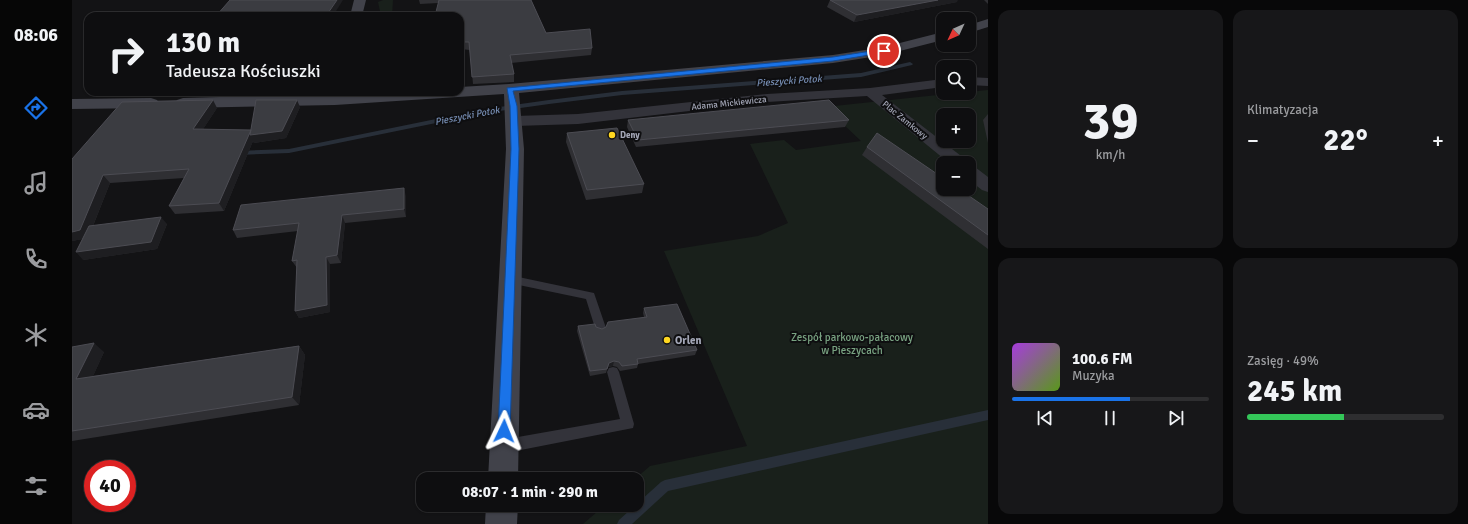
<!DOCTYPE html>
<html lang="pl">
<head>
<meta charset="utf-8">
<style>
	:root { --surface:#0e0e10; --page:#171719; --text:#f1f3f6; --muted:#9b9c9f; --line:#2e2e30; --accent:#1a73e8 }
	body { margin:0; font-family:Signika,sans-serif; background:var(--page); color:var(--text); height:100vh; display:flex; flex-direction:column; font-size:15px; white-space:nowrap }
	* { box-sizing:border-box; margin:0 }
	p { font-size:13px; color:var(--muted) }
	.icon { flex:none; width:22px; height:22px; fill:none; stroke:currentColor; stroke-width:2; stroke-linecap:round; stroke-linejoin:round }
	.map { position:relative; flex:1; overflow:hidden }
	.panel { display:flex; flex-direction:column; gap:10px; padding:10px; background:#080809; width:480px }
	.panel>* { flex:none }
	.banner { position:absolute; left:12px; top:12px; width:380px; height:84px; border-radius:12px; box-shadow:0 1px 3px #0004,0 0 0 1px var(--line); background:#0e0e10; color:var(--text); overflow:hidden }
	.needle { width:26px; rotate:226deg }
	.controls { position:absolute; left:864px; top:12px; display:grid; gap:8px }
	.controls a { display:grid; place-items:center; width:40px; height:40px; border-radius:8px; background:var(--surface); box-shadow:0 1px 3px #0004,0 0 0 1px var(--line); font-size:20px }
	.speed { position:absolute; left:12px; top:460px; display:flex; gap:8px; font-size:20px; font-weight:700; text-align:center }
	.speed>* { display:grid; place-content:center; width:52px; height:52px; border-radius:50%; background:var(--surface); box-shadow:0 1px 3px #0004,0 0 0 1px var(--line); line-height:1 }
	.speed .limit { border:6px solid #d22; background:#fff; color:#111 }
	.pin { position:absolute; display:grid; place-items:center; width:34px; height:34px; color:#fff; margin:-17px; border:2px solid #fff; border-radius:50%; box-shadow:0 1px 4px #0007 }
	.me { position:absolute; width:44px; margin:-22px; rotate:2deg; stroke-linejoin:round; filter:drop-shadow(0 0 3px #0008) }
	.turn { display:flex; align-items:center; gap:14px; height:84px; padding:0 16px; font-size:18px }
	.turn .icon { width:52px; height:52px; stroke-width:2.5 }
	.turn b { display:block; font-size:28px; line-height:34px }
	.big { font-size:30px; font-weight:700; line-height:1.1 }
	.panel .tile { flex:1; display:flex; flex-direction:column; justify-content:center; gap:6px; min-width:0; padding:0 14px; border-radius:12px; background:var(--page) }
	.panel .dial { align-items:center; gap:0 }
	.dial b { font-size:52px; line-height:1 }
	.song { display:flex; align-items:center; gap:12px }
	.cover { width:48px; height:48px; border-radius:6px; background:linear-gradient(135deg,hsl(280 70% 55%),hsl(90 70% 35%)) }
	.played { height:4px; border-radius:2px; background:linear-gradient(90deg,var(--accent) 60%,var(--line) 60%) }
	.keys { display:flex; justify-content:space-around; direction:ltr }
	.heat { display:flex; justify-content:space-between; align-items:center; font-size:22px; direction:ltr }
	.charge { height:6px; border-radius:3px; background:linear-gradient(90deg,#34c759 49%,var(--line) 0) }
	.panel .tiles { flex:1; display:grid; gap:10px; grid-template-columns:repeat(2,1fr) }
	.trip { position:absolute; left:344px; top:472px; width:228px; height:40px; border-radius:12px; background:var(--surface); box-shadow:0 1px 3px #0004,0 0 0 1px var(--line); font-weight:700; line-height:40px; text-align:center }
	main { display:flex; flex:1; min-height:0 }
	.menu { display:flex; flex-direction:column; width:72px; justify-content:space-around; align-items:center; background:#060606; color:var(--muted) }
	.menu .icon { width:28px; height:28px }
	.menu .active { color:var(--accent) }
	.menu b { font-size:18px; color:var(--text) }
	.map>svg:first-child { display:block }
	.green { fill:#19201b; fill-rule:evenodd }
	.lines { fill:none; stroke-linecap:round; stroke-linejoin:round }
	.stream { fill:#282f39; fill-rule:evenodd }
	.lane { fill:#33333a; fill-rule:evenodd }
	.street { fill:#33333a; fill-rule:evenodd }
	.secondary { fill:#41424a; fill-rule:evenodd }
	.wall { fill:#2f2f33 }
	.shaded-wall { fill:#1e1e21 }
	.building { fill:#3b3c41; stroke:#4c4c53 }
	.route { fill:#1a73e8; stroke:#114b97 }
	.poi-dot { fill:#ffd720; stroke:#0e0e10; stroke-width:1.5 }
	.labels { text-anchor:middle; stroke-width:4; stroke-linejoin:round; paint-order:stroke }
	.far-street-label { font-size:9px; fill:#a3a6b6; stroke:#0e0e10 }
	.far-poi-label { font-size:9px; font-weight:bold; fill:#a3a6b6; stroke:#0e0e10; text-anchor:start }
	.far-water-label { font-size:10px; font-style:italic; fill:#778eb4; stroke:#0e0e10 }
	.park-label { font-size:11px; fill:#79a382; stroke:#0e0e10 }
	.poi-label { font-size:11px; font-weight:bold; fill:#a3a6b6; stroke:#0e0e10; text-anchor:start }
</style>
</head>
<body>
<main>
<nav class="menu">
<b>08:06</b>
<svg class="icon active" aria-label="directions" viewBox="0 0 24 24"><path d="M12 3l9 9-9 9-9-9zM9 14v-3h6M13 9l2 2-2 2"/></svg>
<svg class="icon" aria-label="music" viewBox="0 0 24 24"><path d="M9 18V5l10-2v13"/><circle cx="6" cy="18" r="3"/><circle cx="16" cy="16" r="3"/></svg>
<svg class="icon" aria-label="phone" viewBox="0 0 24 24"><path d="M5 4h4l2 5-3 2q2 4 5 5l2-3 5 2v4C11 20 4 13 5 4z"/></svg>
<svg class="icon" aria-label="climate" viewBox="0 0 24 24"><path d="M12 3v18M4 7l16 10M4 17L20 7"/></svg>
<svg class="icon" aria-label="car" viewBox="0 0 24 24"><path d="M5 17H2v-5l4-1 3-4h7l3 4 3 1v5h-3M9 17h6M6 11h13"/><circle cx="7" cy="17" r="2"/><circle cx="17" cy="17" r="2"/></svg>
<svg class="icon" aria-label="filters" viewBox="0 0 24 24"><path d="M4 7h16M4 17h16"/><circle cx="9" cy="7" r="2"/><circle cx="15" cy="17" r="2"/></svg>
</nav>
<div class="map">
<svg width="916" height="524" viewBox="0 0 916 524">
	<rect width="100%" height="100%" fill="#131315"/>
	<!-- green -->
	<path class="green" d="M311,0H321L320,16H309L306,2Z
		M916,90V524H511L533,505H565V479H563L578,466L675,446L592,251L686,236L716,223L678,144L712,140L724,150L789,141L753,107L884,93H897V92ZM871,115H897V141H871ZM871,163H897V189H871Z"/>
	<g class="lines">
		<!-- stream -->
		<path class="stream" d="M838,62L841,64L840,65L789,77L550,95L477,104L413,113L217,153L166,155L163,153L166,151L217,149L413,109L477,100L550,91L789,73Z
			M916,410V420L596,491L560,524H545L547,520L589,482L593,480Z"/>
		<!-- lane -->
		<path class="lane" d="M437,275L522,293L534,328L532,331L528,333L524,331L514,299L433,282L432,279L433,276Z
			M541,367L545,368L547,372L562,424L561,428L434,453L429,451L427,446L429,441L434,439L548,419L535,372L537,368Z"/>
		<!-- street -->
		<path class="street" d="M897,77L916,78V86L897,85Z
			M871,79V87L810,95L893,159L895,163H877L795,96L695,102L506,124L443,126L438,124L435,121L438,118L443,116L506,114L695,94L798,88Z
			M897,166L903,167L916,177V192L910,190L897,180Z"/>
		<!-- secondary -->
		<path class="secondary" d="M282,0H294L290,16H278Z
			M916,19V27L897,33V25Z
			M871,32V40L812,55L761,63L447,93L452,149L446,479H416L434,149L432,94L263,105L111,108L105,106L103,103L105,100L111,98C203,96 296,92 388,92V87L437,84L761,55L812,47Z
			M79,98L85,100L87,103L85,106L79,108L0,109V99Z
			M414,505H446L445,524H413Z"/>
	</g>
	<!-- wall -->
	<path class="wall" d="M347,0H459L474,33L520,48L519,55L439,63L442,74V82L401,84L398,50L388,49V16L366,3L348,4Z
		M758,0L885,2L782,22L755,7Z
		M912,0H916V4Z
		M21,92H62L22,93Z
		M64,92H156L154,95L67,96Z
		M189,92H235L234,94L190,95Z
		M228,107L214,138L182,143L181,141L152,211L103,214L97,206L112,178L38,183L21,226L95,224L85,249L11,260L10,239L0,241V159L145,108L131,129L179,131Z
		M916,114V143L911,120Z
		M556,120H777L773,127L564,147L555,127Z
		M495,133L572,184L570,193L514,200L494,142Z
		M795,147L916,209V249L790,155Z
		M334,196V217L273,223L269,263L258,264V312L227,318L223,311L225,268L220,261L226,231L165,238L161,230Z
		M572,308L625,350L623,355L566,364L565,368L548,371L545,367L541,366L536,367L534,373L518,376L505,331L506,326L524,327L530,329L572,317L571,313Z
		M227,346L233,355L227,405L0,441V347L32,352L21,376Z"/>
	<!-- shaded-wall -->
	<path class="shaded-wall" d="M265,0H271L261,16H254Z
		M866,0H886L885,2L782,22L785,15Z
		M152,92H156L154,95Z
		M141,100L145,108L126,137L121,129Z
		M225,100L228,107L214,138L182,143L181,141L152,211L147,203L179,130L181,135Z
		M31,175L38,183L16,238L0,241V232Z
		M332,188L334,196V217L332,209Z
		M270,215L273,223L269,263L265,255Z
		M89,217L95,224L85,249L11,260L4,252Z
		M254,257L258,264V312L227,318L223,311Z
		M22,343L32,352L16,387L4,379Z
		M227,346L233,355L227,405L220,397Z
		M542,361L541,366L536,367L534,373L537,363Z"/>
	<!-- building -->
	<path class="building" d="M158,0H265L254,16H144Z
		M367,0H459L474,33L518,29L520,48L438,55L442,74L400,77L397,42H388V16H363Z
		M758,0H866L785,15Z
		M141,100L121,129L179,130L147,203L97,206L117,169L31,175L8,230L0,232V159L50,102Z
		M184,100H225L210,131L178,135Z
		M757,100L777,120L566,140L556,120Z
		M545,128L572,184L515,190L495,133Z
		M805,133L871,178V189H887L916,209V235L795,147Z
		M332,188V209L270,215L265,255L254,257L255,305L223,311L225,260L220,261L227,223L161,230L169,205Z
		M89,217L79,242L4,252L17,226Z
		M605,304L625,350L565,359L566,364L550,366L547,362L542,361L537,363L535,369L518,371L506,326L523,324L524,327L530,329L534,327L536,322L575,317L572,308Z
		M22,343L4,379L227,346L220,397L0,431V347Z"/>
	<!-- route -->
	<path class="route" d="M812,49L815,50V52L761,61L441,91L445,106L447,149L438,431L436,435L432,437L428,435L426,431L439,149L438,106L435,88L761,57Z"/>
	<!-- markers -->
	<g class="poi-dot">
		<circle cx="540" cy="135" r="4"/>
		<circle cx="595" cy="340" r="4"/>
	</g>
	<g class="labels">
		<!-- far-street labels -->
		<g class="far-street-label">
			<text transform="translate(657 103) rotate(-6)" y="3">Adama Mickiewicza</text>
			<text transform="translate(833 120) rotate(39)" y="3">Plac Zamkowy</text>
		</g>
		<!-- far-poi labels -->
		<g class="far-poi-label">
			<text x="548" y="138">Deny</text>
		</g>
		<!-- far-water labels -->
		<g class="far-water-label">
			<text transform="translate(717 80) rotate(-4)" y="4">Pieszycki Potok</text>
			<text transform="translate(395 115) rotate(-11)" y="4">Pieszycki Potok</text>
		</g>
		<!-- park labels -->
		<g class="park-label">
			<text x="780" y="341">Zespół parkowo-pałacowy<tspan x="780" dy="13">w Pieszycach</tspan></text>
		</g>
		<!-- poi labels -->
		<g class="poi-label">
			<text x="603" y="344">Orlen</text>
		</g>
	</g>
</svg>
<div class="controls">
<a><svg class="needle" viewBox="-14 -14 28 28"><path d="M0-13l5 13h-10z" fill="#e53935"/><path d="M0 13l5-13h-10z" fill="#9b9c9f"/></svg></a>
<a><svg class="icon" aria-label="search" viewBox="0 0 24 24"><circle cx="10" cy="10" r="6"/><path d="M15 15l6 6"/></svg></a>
<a>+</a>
<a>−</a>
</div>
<div class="speed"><div class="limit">40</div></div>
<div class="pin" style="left:812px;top:51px;background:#d93025"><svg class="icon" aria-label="arrive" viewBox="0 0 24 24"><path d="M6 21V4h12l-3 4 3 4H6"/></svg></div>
<svg class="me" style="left:432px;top:431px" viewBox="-20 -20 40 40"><path d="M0-17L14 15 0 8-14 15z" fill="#1a73e8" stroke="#fff" stroke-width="4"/></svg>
<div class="trip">08:07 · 1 min · 290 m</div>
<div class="banner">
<div class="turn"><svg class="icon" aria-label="right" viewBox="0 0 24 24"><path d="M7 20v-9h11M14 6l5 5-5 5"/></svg><div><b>130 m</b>Tadeusza Kościuszki</div></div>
</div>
</div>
<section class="panel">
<div class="tiles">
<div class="tile dial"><b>39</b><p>km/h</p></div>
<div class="tile"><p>Klimatyzacja</p>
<div class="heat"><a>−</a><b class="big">22°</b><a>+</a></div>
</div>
<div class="tile">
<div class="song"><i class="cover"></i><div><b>100.6 FM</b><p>Muzyka</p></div></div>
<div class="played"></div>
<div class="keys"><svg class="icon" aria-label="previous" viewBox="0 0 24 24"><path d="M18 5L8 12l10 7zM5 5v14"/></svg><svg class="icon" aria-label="pause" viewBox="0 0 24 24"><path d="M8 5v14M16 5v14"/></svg><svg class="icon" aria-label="next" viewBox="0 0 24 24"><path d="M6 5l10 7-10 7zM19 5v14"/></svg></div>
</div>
<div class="tile"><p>Zasięg · 49%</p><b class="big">245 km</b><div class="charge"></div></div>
</div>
</section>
</main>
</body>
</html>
